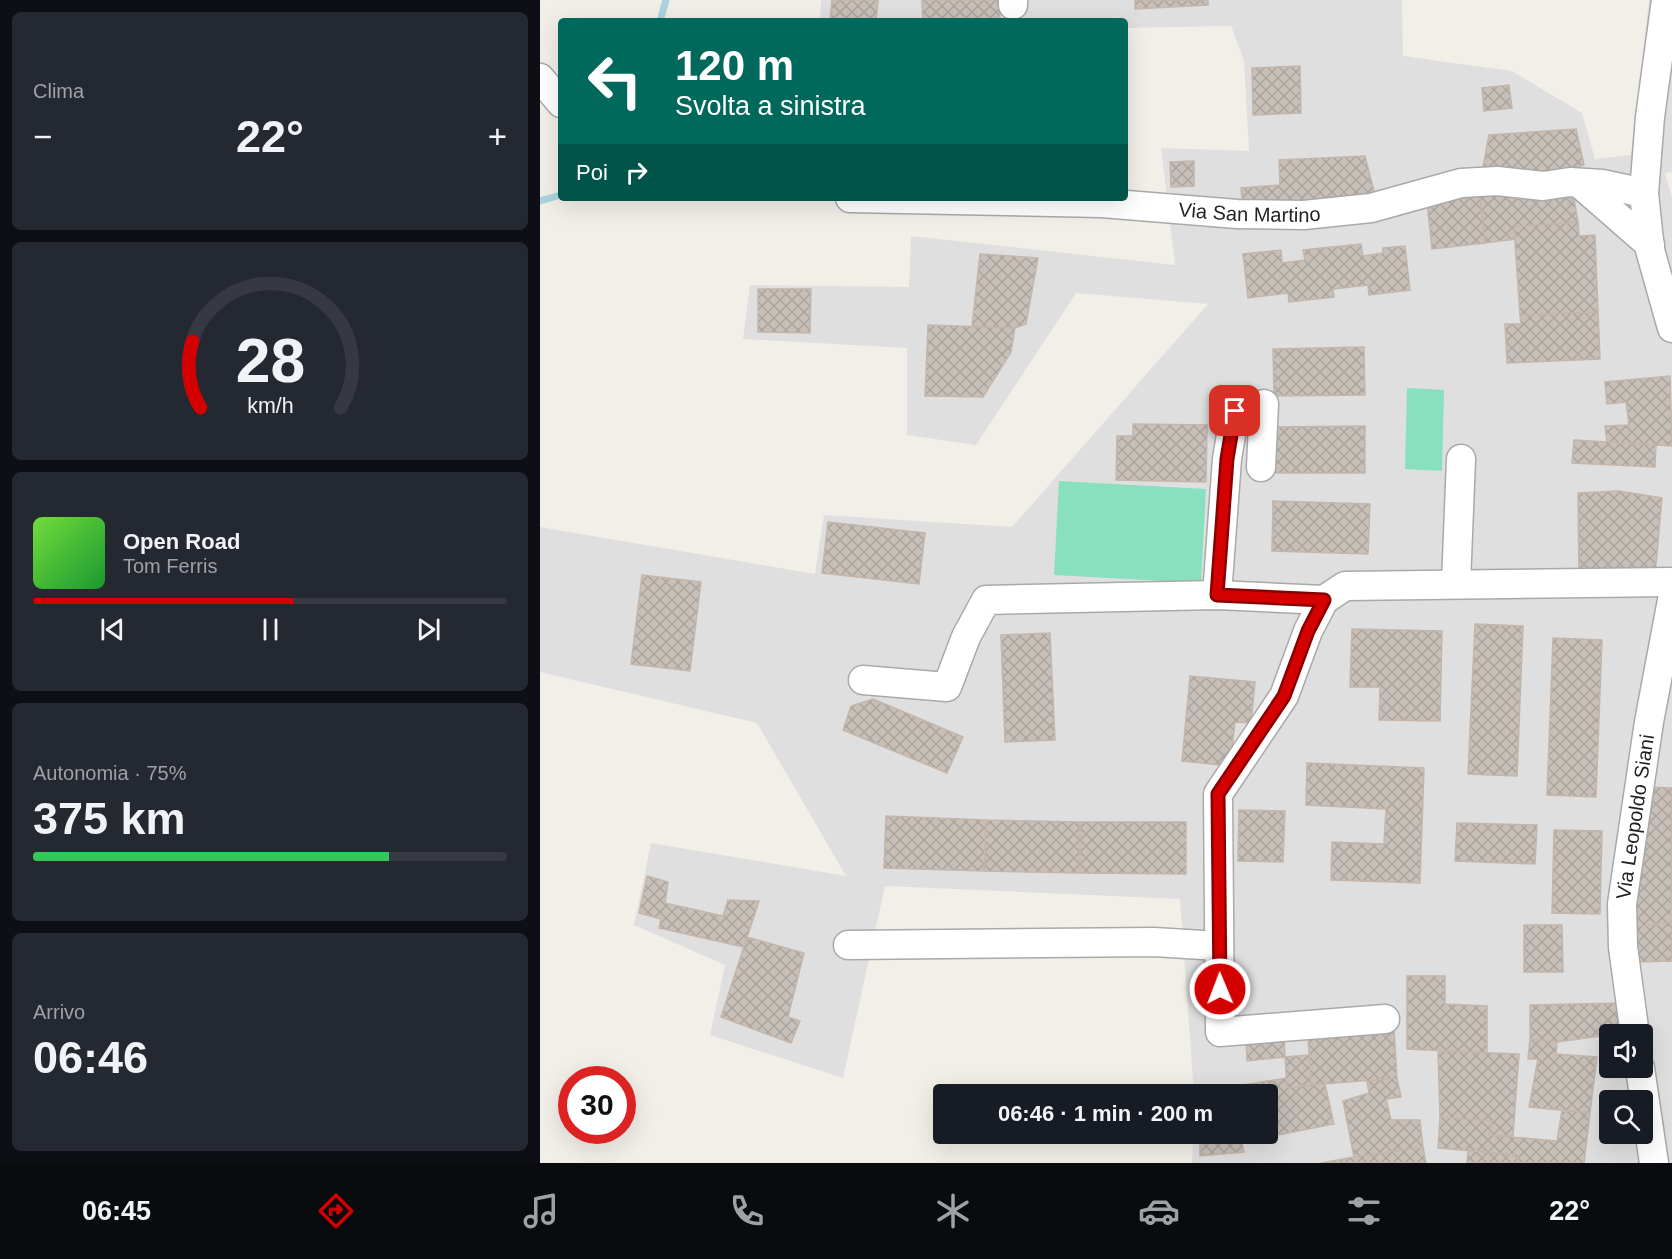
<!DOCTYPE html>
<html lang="it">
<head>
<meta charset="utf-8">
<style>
	:root { --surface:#171b24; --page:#242831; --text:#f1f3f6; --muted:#9ea1a6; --line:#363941; --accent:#d40000 }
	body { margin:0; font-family:Helvetica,sans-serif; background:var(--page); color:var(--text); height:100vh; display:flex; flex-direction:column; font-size:22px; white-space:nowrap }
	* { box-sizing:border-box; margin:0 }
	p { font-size:20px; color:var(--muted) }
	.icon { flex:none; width:33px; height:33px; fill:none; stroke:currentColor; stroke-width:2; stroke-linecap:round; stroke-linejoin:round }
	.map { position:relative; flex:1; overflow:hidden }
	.drawer { display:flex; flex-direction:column; gap:12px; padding:12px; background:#0d0f14; width:540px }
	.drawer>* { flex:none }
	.guide { position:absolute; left:18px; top:18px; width:570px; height:183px; border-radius:6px; box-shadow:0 6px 24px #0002; background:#00695c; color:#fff; overflow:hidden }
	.buttons { position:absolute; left:1059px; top:1024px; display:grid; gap:12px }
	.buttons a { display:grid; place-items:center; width:54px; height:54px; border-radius:6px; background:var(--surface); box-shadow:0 6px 24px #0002; font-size:30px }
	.speed { position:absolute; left:18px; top:1066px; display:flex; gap:12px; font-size:30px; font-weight:700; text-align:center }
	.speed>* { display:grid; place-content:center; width:78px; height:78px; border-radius:50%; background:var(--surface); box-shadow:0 6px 24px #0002; line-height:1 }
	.speed .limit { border:9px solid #d22; background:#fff; color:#111 }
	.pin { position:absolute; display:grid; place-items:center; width:51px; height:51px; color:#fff; margin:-26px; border-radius:12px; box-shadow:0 3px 9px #0006 }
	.me { position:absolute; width:66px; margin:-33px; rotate:359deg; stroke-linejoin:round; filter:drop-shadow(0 0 4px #0008) }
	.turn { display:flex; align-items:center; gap:21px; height:126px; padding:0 18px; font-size:27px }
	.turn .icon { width:78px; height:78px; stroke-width:2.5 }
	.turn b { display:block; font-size:42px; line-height:51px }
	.then { display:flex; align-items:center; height:57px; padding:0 18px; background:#0003; gap:12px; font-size:22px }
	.big { font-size:45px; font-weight:700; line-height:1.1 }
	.drawer .widget { flex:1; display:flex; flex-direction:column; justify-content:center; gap:9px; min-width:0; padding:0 21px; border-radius:9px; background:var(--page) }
	.drawer .dial { align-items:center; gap:0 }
	.dial svg { height:156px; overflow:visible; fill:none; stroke:var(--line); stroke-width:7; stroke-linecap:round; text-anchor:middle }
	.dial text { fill:var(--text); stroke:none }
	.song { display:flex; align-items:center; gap:18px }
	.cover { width:72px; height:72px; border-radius:9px; background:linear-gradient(135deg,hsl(100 70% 55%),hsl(130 70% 35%)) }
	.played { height:6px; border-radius:3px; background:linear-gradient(90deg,var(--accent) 55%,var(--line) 55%) }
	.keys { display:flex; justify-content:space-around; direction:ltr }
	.heat { display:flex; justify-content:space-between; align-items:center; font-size:33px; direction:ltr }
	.charge { height:9px; border-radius:4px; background:linear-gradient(90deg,#34c759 75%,var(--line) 0) }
	.trip { position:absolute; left:393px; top:1084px; width:345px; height:60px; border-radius:6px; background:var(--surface); box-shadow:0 6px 24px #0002; font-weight:700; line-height:60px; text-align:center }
	.dock { display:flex; height:96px; justify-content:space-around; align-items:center; background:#090b0e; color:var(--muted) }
	.dock .icon { width:42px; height:42px }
	.dock .on { color:var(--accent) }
	.dock b { font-size:27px; color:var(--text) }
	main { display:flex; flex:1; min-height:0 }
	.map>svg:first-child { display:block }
	.residential { fill:#e0dfdf; fill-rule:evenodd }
	.pitch { fill:#88e0be }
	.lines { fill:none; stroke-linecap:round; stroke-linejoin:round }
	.stream { stroke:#aad3df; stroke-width:7 }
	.building { fill:url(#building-cross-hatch); stroke:#c4b6ab; stroke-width:1.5 }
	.minor-casing { stroke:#a9a9a9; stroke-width:31 }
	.minor { stroke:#fff; stroke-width:28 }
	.route-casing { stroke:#8a0000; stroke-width:15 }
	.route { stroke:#d40000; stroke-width:10 }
	.labels { text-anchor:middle; stroke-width:6; stroke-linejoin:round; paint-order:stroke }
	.street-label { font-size:20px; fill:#222; stroke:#fff }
</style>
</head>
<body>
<main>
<section class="drawer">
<div class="widget"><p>Clima</p>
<div class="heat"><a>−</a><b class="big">22°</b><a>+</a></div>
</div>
<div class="widget dial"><svg viewBox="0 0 100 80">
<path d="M14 69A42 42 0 1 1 86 69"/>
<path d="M14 69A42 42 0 0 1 10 35" stroke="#d40000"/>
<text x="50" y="56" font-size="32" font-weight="700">28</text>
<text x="50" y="72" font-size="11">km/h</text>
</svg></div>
<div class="widget">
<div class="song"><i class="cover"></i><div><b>Open Road</b><p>Tom Ferris</p></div></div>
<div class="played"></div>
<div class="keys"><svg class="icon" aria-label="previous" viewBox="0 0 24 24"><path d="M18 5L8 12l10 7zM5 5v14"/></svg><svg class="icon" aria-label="pause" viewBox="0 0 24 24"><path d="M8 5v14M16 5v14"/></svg><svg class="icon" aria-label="next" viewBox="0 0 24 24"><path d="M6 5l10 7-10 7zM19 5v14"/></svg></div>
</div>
<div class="widget"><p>Autonomia · 75%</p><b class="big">375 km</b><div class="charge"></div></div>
<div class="widget"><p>Arrivo</p><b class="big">06:46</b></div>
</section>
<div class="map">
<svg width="1132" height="1163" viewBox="0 0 1132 1163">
	<defs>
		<pattern id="building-cross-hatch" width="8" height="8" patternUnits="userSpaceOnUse" patternTransform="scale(1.5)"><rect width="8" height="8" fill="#c7bfb8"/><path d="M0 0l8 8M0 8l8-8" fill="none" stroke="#aba49e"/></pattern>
	</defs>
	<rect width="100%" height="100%" fill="#f2efe9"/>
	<!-- residential -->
	<path class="residential" d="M281,0H862L863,56L972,71L1042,113L1055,159L1091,155L1109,0H1132V172L1125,173L1132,197V1163H652L653,1134H728V1095H654L640,899L345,886L303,1078L170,1035L185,965L94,925L111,843L306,876L217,723L0,672V527L275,574L284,515L472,527L668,304L536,293L436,445L367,435V348L203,339L210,285L369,287L371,236L635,265L621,148L709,151L704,61L691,26L585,28V21H280ZM1070,1035H1102V1068H1070ZM1070,1101H1102V1134H1070Z"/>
	<!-- pitch -->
	<path class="pitch" d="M867,388L904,390L902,471L865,469Z
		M519,481L666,489L661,583L514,575Z"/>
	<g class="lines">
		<!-- stream -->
		<path class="stream" d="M120,21L126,0
			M0,201L21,195"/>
	</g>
	<!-- building -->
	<path class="building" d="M292,0H338L336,21H290Z
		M382,0H459L460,18L383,21Z
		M595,0H668V5L595,9Z
		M760,66L761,113L713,115L712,68Z
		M969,85L972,108L944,111L942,88Z
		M1036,129L1044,165L1004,176L943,167L949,135Z
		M825,156L835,195L703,208L701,188L740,185L739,160Z
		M654,161V186L631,187L630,162Z
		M966,188L1034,199L1038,222L974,227L975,239L945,243L940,196Z
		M940,196L945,243L892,249L887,203Z
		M1038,222L1039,236L1055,235L1058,312L980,315L974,227Z
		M821,244L823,256L843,253V248L865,246L870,290L829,295L828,285L793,289L794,297L749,302L748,293L708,298L703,254L741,250L742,263L765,260L763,250Z
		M440,254L498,258L486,324L475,328L432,326Z
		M218,289H271L270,333L218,332Z
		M1058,312L1060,359L967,363L965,324H981L980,315Z
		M388,325L475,328L471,352L443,397L385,396Z
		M824,347L825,395L734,396L733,349Z
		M1130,376L1132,446L1067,442L1065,426L1089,425L1086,402L1067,404L1065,382Z
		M593,424L667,425L666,482L576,480L577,436H593Z
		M825,426V473H734V427Z
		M1034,440L1116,445L1115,467L1032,463Z
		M1079,491L1122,498L1115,575L1039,578L1038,493Z
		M733,501L830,504L828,554L732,551Z
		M288,522L385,533L379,584L282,573Z
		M102,575L161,582L150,671L91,664Z
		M935,624L983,626L977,776L928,774Z
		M812,629L902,631L900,721L839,720L840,687H810Z
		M510,633L515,740L465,742L461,635Z
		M1013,638L1062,640L1056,797L1007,795Z
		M650,676L715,682L711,723L695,722L690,766L642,761Z
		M333,699L423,737L407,773L303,730L311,706Z
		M767,763L884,768L880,883L791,880L792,842L844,844L846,809L766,805Z
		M1108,787L1132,788L1131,922L1089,928Z
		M699,810L745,811L743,862L698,861Z
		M346,816L446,820L444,871L344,868Z
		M446,820L540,822V873L444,871Z
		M540,822H646V874L540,873Z
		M917,823L997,825L995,864L915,861Z
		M1014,830L1062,831L1060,914L1012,913Z
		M107,876L128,882L125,903L183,916L188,900L219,901L204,947L119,928L121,919L99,913Z
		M1132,922V961L1098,962L1089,928Z
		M984,925H1022L1023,972H984Z
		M207,937L264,953L248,1017L260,1021L251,1043L181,1017Z
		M867,976H905V1004L947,1006V1053L867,1049Z
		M1081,1003L1082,1033L1017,1042L990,1039V1005Z
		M854,1029L857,1078L771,1085L768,1037Z
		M744,1038L745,1057L707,1061L706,1041Z
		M990,1039L1017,1042L1016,1054L1057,1057L1050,1113L989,1107L998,1059H988Z
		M898,1051L979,1054L973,1136L949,1135L952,1121L900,1117Z
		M769,1055L771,1085L747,1088L745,1057Z
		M746,1078L747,1088L785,1084L794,1124L728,1137V1095H661V1092Z
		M857,1078L861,1097L846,1099L851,1120H880L883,1147L814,1157L803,1101L829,1093L827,1081Z
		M1022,1110L1050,1113L1044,1163H979L978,1155L898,1148L900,1117L952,1121L949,1135L1017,1141Z
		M660,1134H700L704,1152L660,1156Z
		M883,1147L886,1163H781L814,1157Z
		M928,1150L978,1155L979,1163H927Z"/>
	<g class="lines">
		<!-- minor casing -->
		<g class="minor-casing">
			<g id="minor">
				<path d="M473,0V5"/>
				<path d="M1126,0L1110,117L1104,193L1110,250L1132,328"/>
				<path d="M0,78L21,103"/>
				<path d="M1039,183L1110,245"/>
				<path id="s1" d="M310,198L562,203L697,214L764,215L831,208L921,183L957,181L1003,186L1030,182L1062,184L1104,193"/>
				<path d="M916,584L921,459"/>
				<path d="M677,595L687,459L695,411L724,404L721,467"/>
				<path d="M323,680L407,687L426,637L446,600L677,595L784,600"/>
				<path d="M308,945L614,942L679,946"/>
				<path d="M845,1019L680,1032L678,794L744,696L768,631L784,600L805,586L1132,582"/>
				<path id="s2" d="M1095,1035L1083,947L1082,904L1109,722L1132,600"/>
				<path d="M1100,1068L1114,1163"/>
			</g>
		</g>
		<!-- minor -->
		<use href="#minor" class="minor"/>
	</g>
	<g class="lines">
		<!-- route casing -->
		<g class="route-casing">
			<path id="route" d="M680,989L678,794L744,696L768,631L784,600L677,595L687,459L695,411"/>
		</g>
		<!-- route -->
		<use href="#route" class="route"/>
	</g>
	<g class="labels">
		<!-- street labels -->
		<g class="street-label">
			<text dy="7" stroke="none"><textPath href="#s1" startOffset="400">Via San Martino</textPath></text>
			<text dy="7" stroke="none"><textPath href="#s2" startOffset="220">Via Leopoldo Siani</textPath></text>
		</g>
	</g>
</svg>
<div class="buttons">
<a><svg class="icon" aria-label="sound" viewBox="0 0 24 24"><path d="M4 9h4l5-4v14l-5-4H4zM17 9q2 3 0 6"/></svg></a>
<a><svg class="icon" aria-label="search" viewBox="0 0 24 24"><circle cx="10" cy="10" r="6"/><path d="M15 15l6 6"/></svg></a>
</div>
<div class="speed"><div class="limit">30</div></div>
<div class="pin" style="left:695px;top:411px;background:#d93025"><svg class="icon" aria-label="arrive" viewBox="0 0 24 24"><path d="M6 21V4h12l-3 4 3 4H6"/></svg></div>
<svg class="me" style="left:680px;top:989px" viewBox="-20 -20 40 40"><circle r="17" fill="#d40000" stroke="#fff" stroke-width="3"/><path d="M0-11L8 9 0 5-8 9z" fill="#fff"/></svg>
<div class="trip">06:46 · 1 min · 200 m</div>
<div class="guide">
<div class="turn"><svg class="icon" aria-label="left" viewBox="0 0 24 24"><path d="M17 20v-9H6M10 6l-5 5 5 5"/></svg><div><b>120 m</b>Svolta a sinistra</div></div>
<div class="then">Poi<svg class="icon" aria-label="right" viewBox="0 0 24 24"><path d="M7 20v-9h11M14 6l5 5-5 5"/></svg></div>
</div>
</div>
</main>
<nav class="dock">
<b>06:45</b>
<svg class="icon on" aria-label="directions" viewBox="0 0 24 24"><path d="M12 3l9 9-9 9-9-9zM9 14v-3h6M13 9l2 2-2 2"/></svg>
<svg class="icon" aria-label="music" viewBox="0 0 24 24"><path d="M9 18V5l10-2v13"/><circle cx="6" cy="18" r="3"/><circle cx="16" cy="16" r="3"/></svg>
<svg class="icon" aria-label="phone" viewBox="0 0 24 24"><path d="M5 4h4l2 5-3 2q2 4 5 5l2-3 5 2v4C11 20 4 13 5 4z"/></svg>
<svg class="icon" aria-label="climate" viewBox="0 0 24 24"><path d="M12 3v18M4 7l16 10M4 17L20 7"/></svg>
<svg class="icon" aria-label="car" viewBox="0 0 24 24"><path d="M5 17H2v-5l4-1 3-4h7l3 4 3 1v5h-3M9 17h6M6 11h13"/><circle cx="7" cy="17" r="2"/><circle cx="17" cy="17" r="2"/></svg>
<svg class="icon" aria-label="filters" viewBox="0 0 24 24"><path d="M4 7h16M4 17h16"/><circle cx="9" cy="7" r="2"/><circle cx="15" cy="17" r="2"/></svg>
<b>22°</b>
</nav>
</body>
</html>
